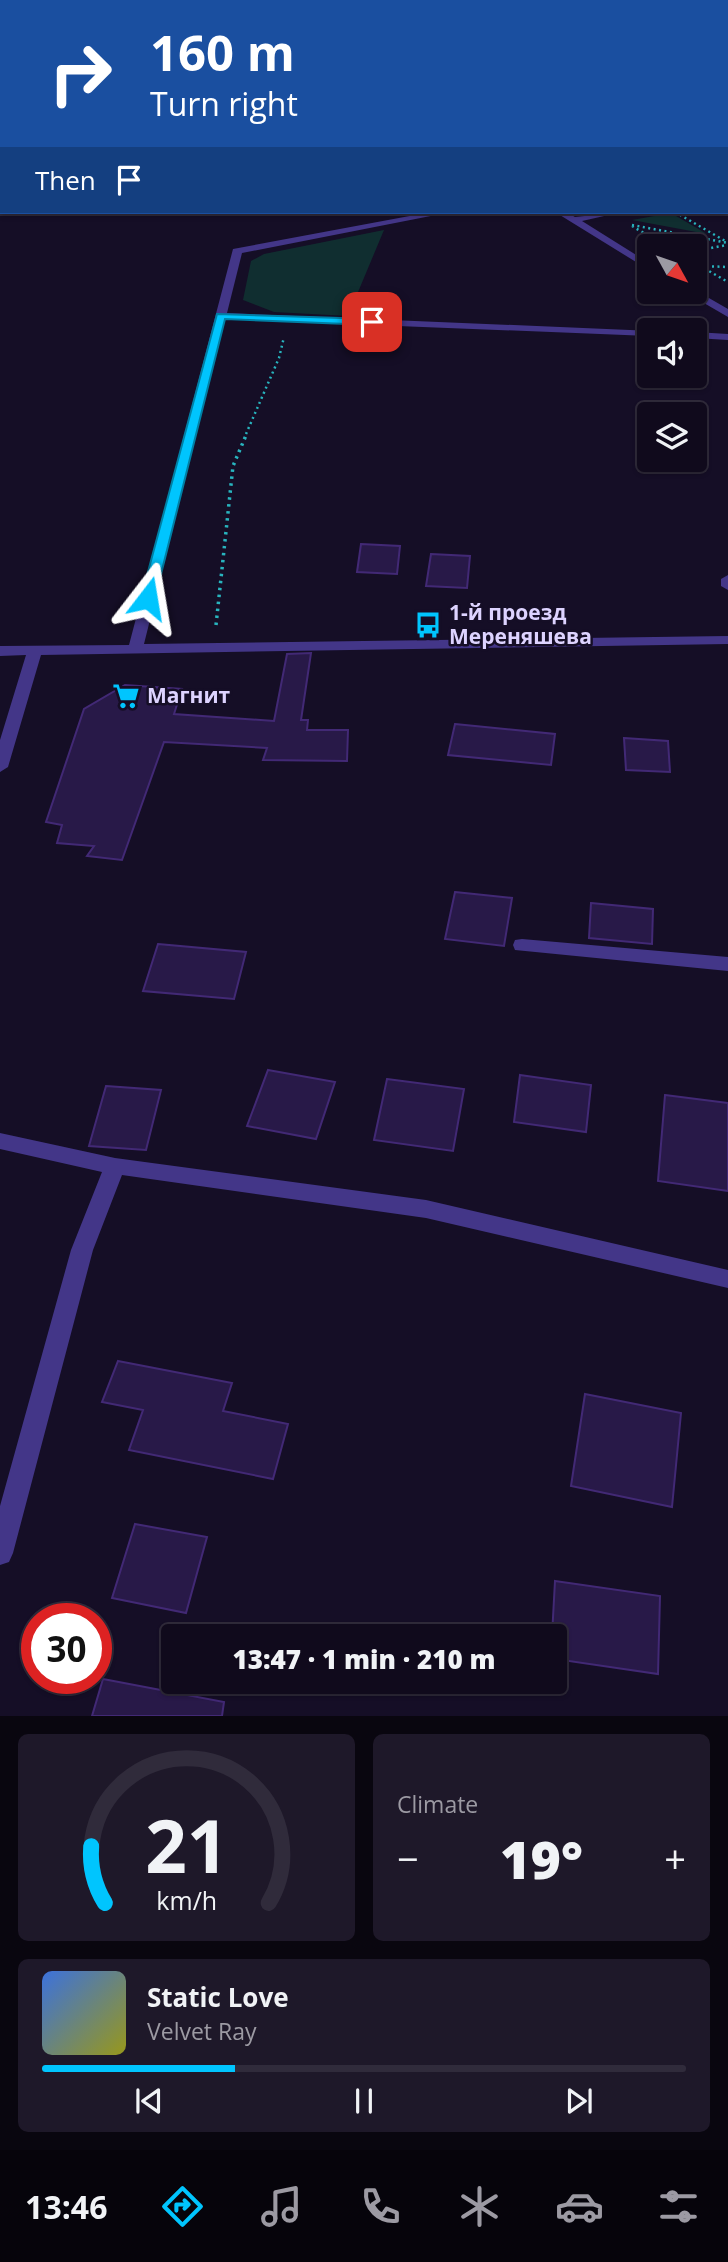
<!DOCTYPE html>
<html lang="en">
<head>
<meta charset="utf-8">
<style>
	:root { --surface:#100a1c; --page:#1e1829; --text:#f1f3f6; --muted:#9c9aa3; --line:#302b3b; --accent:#00c5fe }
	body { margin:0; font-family:"Open Sans",sans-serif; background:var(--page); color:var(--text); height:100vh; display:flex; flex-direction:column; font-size:26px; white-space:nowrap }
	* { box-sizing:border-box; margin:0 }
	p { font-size:23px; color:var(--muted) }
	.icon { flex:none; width:38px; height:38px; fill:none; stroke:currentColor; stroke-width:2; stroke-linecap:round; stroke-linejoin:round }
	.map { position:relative; height:1716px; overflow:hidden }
	.sheet { display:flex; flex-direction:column; gap:18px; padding:18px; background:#09060f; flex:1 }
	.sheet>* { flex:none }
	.top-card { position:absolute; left:0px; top:0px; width:728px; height:214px; box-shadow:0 2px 5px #0004,0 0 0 2px var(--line); background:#1a4fa0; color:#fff; overflow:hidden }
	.needle { width:46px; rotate:130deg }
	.fabs { position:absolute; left:637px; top:234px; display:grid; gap:14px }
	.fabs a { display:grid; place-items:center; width:70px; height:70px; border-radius:7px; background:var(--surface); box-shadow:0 2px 5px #0004,0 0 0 2px var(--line); font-size:35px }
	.speed { position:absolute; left:21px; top:1603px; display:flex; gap:14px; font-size:35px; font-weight:700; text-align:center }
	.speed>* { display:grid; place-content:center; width:91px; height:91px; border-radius:50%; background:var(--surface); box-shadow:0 2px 5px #0004,0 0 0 2px var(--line); line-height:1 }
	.speed .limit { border:10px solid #d22; background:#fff; color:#111 }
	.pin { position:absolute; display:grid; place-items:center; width:60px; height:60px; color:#fff; margin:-30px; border-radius:14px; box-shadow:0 4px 10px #0006 }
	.me { position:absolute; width:77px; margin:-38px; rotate:14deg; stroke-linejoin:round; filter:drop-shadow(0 0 5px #0008) }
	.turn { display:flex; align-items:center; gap:24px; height:147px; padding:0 35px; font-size:32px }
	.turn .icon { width:91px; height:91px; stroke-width:2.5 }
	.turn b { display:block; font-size:49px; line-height:60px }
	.then { display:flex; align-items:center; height:66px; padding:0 35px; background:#0003; gap:14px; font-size:26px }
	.big { font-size:52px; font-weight:800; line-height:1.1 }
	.sheet .tile { flex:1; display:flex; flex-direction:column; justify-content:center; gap:10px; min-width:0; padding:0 24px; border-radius:10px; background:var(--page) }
	.sheet .dial { align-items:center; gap:0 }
	.dial svg { height:182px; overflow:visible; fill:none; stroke:var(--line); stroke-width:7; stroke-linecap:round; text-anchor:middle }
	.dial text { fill:var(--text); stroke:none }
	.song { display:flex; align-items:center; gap:21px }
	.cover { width:84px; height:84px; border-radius:10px; background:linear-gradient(135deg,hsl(220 70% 55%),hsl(60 70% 35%)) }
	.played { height:7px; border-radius:4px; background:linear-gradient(90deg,var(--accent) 30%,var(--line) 30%) }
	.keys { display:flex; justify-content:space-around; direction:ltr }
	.heat { display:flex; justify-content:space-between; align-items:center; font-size:38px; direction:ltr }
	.sheet .tiles { flex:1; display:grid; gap:18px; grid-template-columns:1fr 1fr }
	.tile:last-child { grid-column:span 2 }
	.trip { position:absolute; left:161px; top:1624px; width:406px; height:70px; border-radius:7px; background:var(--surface); box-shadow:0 2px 5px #0004,0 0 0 2px var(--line); font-weight:800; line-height:70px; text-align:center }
	.dock { display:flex; height:112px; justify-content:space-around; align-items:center; background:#06040b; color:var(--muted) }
	.dock .icon { width:49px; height:49px }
	.dock .selected { color:var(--accent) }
	.dock b { font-size:32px; color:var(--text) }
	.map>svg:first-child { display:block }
	.green { fill:#102e30 }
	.building { fill:#281948; stroke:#422975; stroke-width:2 }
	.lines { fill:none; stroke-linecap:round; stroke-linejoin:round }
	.path-far1 { stroke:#28b4be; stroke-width:2.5; stroke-dasharray:2 3.5; stroke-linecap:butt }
	.path { stroke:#28b4be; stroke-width:3.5; stroke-dasharray:2.5 4.5; stroke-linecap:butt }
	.minor { fill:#433688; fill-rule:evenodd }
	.route { fill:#00c5fe; stroke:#0080a5; stroke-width:2 }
	.labels { text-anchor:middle; stroke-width:5; stroke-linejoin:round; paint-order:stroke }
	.poi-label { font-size:21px; font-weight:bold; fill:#ddd3ff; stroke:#150e26; text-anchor:start }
</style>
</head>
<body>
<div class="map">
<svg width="728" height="1716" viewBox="0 0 728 1716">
	<rect width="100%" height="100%" fill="#150e26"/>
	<!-- green -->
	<path class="green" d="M671,213L707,234L632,220Z
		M384,230L348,316L274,312L243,300L251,261L264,254Z"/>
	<!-- building -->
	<path class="building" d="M361,544L400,546L397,574L357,572Z
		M431,554L470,556L467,588L426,586Z
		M311,653L301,720H308L307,730H348L347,761L263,760L267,748L164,742L122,860L87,856L94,846L57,843L62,825L46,822L84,709L125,685L182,689L174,714L274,721L287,654Z
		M455,724L555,734L551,765L448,755Z
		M624,738L668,741L670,772L626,770Z
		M455,892L512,898L504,946L445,939Z
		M591,903L653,909L652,944L589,938Z
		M158,944L246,952L234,999L143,991Z
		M268,1070L335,1082L316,1139L247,1126Z
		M520,1075L591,1085L586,1132L514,1122Z
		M387,1079L464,1089L453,1151L374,1140Z
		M106,1086L161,1090L146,1150L89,1146Z
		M665,1095L728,1103V1191L658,1181Z
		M118,1361L232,1383L223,1411L288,1424L273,1479L129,1450L143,1410L102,1402Z
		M585,1394L681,1413L672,1507L571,1486Z
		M135,1524L207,1537L186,1613L112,1598Z
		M555,1581L660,1596L658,1674L555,1659V1636H552Z
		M103,1679L224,1702L222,1716H92Z"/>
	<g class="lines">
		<!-- path-far1 -->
		<path class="path-far1" d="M675,212L727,242
			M632,225L728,243
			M632,226L667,247
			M695,251L727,245
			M695,263L728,282
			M701,266L728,267
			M246,434L279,358L284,337"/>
		<!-- path -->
		<path class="path" d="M216,625L233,466L247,433"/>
		<!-- minor -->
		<path class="minor" d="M296,0H304L294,2Z
			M313,0H341L344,2H315Z
			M472,0H480L470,2Z
			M535,0H543L544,2H536Z
			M728,155V161L726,162V156Z
			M728,187V193L726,194V188Z
			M2,206V212H4L0,213Z
			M431,212H451L242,253L227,313L653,331H649V336L225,319L144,644L728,636V644L41,655L8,767L0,772V740L26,655L0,656V646L129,645L233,249Z
			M555,212H566L575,217L622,212L582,221L649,263V270Z
			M695,290L728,309V317L685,292Z
			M695,332L728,334V340L695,338Z
			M728,575V590L721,586V579Z
			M522,939L728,957V971L515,950L513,945L515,940Z
			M0,1133L115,1158L426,1200L728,1270V1288L426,1218L122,1175L93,1250L13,1553L9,1562L0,1565V1506L71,1250L102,1172L0,1149Z"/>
	</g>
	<!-- route -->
	<path class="route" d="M217,314L372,319L377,322L372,325L225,319L155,598L153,601H143L141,598Z"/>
	<!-- icons -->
	<defs>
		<g id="bus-bare" transform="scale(2.1)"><path d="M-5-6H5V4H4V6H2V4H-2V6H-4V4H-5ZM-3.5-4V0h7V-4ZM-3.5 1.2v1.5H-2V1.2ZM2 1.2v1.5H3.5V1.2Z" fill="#00c5fe" stroke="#150e26" stroke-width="2.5" paint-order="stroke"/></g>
		<g id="supermarket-bare" transform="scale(2.1)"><path d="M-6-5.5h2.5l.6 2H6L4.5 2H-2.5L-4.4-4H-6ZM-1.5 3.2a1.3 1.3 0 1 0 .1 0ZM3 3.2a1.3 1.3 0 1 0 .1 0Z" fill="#00c5fe" stroke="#150e26" stroke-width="2.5" paint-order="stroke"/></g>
	</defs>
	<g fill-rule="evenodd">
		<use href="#bus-bare" x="428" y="625"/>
		<use href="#supermarket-bare" x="126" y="696"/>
	</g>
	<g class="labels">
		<!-- poi labels -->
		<g class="poi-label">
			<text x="449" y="620">1-й проезд<tspan x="449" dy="24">Мереняшева</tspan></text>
			<text x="147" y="703">Магнит</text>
		</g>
	</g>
</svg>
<div class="fabs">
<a><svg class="needle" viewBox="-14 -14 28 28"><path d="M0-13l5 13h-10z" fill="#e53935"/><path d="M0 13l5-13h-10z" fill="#9c9aa3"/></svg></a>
<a><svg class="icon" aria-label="sound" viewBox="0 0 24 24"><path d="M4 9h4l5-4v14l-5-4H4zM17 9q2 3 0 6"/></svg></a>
<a><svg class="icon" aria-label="layers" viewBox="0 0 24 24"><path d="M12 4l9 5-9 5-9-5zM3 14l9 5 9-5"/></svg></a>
</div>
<div class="speed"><div class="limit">30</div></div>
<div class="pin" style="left:372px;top:322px;background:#d93025"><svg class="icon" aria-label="arrive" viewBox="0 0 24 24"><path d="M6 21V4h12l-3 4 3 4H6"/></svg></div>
<svg class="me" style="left:148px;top:598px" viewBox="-20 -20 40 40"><path d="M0-17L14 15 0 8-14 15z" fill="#00c5fe" stroke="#fff" stroke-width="4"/></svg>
<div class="trip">13:47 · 1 min · 210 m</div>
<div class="top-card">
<div class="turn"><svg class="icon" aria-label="right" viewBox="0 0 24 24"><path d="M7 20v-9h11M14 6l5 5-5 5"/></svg><div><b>160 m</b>Turn right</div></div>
<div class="then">Then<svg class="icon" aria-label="arrive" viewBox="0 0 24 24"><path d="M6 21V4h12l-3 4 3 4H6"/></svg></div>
</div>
</div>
<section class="sheet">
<div class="tiles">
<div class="tile dial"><svg viewBox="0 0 100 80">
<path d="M14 69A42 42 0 1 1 86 69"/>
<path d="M14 69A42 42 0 0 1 8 44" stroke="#00c5fe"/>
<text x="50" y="56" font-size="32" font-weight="700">21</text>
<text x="50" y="72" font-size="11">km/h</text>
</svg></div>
<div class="tile"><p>Climate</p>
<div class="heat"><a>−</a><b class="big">19°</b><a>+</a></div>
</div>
<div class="tile">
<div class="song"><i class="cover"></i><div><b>Static Love</b><p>Velvet Ray</p></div></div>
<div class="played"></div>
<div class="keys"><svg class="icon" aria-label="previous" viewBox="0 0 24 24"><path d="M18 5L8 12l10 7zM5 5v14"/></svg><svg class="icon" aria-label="pause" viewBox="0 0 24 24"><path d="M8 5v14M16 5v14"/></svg><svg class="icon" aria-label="next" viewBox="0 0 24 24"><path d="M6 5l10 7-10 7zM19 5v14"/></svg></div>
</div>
</div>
</section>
<nav class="dock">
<b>13:46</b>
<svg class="icon selected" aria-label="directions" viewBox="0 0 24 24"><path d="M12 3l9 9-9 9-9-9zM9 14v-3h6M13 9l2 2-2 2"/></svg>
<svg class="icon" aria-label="music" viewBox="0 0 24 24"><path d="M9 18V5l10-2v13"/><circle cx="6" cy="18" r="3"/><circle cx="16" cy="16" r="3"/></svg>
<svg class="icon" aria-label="phone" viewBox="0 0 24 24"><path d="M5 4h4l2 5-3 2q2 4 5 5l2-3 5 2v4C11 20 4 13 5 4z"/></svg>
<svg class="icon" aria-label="climate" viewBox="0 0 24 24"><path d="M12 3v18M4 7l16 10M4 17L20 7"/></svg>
<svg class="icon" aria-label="car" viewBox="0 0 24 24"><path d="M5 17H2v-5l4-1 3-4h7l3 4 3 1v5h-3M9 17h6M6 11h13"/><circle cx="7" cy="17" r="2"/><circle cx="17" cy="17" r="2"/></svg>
<svg class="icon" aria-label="filters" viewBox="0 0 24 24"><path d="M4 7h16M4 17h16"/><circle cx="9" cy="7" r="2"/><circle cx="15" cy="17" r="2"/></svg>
</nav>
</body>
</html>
